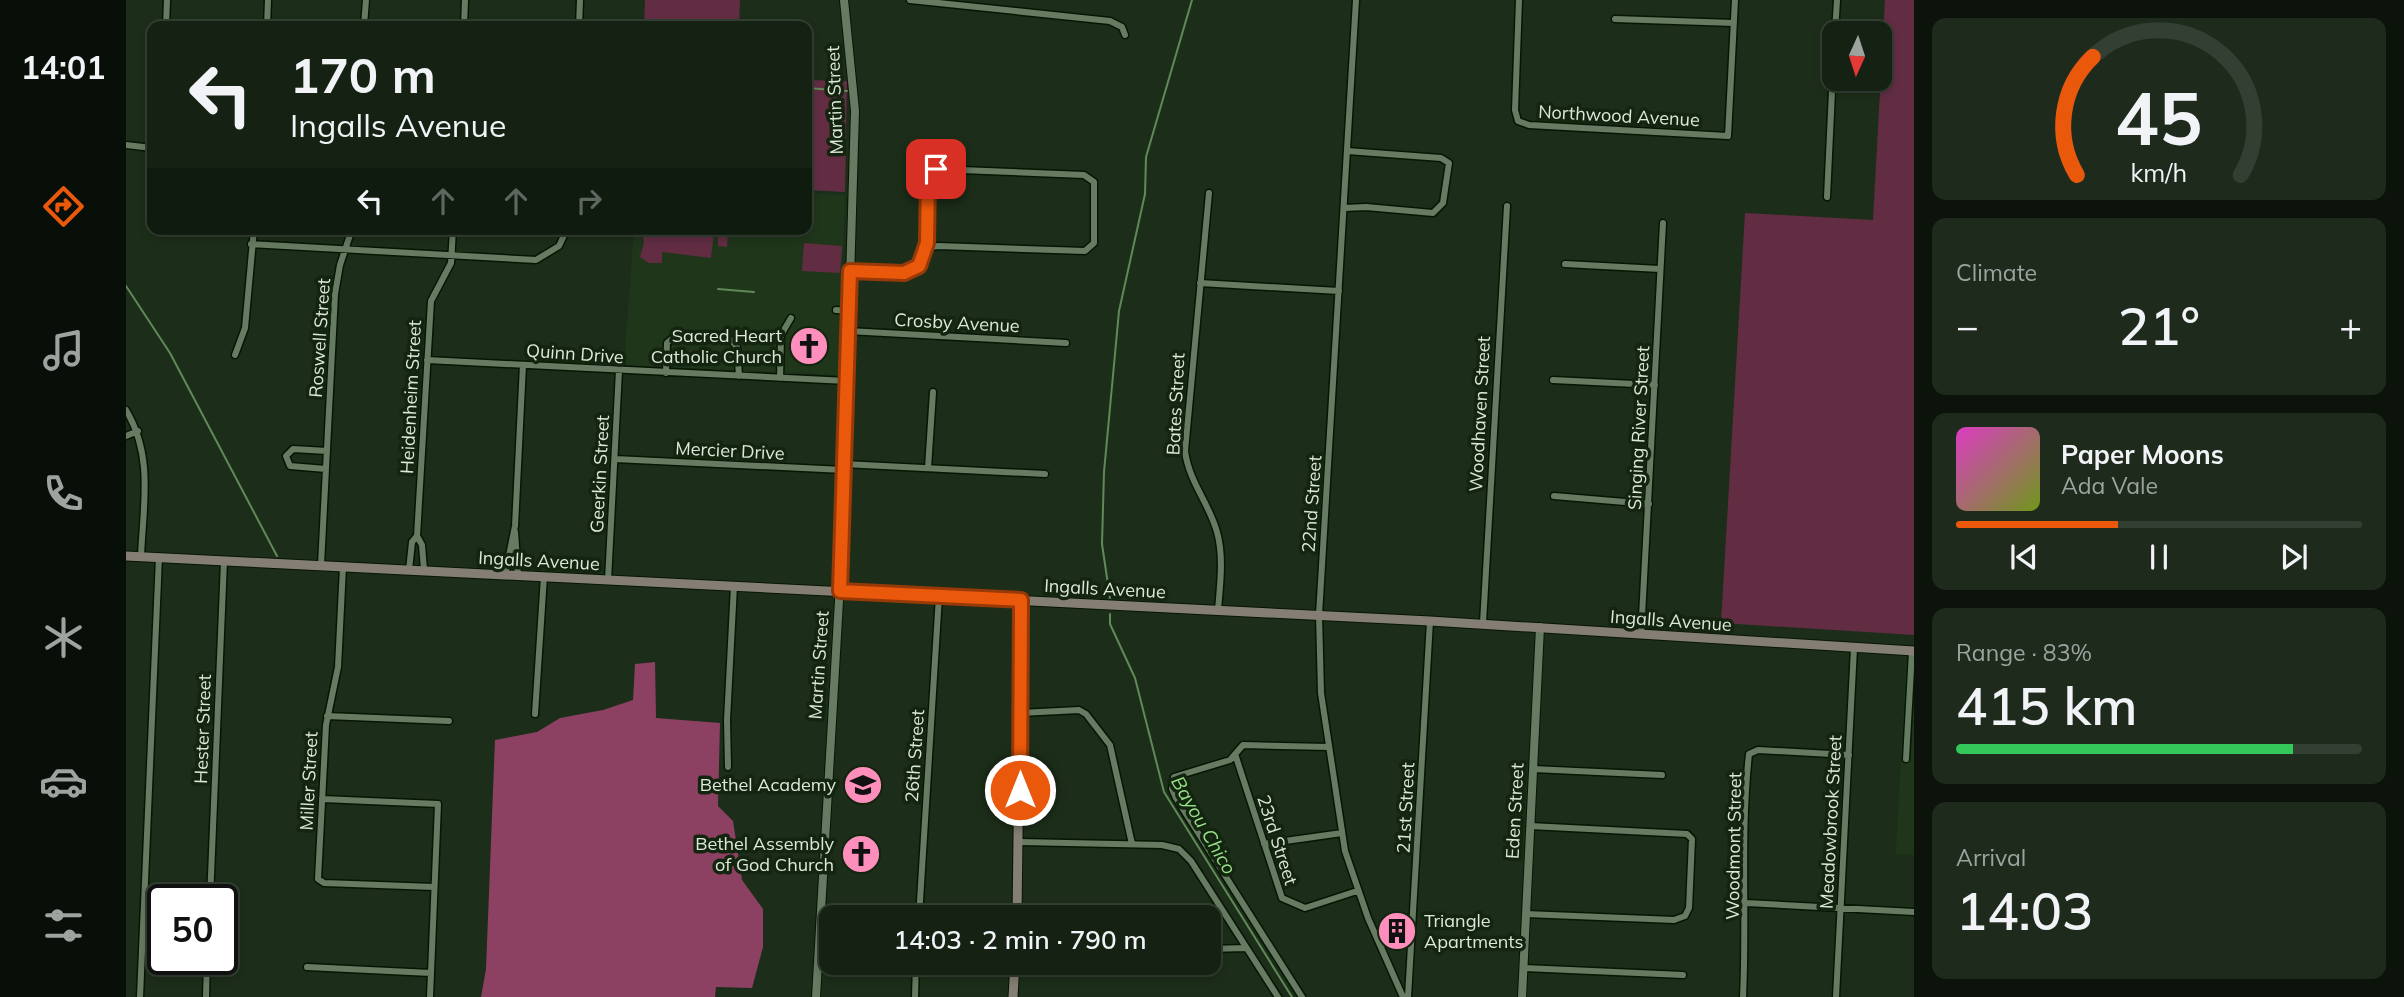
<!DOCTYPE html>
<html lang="en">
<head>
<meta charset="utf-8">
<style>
	:root { --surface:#152213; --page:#1e2a1c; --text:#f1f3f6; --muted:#9da4a0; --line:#343f33; --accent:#ea580c }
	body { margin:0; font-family:Mulish,sans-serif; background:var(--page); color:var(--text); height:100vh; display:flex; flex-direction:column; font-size:26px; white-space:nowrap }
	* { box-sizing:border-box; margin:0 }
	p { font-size:23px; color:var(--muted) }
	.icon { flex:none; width:38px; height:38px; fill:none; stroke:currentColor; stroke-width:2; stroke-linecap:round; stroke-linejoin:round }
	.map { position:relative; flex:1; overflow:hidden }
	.side { display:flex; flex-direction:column; gap:18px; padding:18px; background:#0c130a; width:490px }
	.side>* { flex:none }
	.guide { position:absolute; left:21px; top:21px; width:665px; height:214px; border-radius:14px; box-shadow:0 4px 10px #0003,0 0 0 2px var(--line); background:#152213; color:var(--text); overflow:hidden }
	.needle { width:46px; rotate:183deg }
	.tools { position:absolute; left:1696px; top:21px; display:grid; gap:14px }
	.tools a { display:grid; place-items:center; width:70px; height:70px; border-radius:14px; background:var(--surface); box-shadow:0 4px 10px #0003,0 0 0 2px var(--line); font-size:35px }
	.speed { position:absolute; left:21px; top:884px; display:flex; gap:14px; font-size:35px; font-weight:700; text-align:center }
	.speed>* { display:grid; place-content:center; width:91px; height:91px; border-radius:50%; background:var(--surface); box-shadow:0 4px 10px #0003,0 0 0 2px var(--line); line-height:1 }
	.speed .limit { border:4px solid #111; border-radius:10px; background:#fff; color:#111 }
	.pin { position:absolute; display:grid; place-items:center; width:60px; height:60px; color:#fff; margin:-30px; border-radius:14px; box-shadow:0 4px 10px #0006 }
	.me { position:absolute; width:77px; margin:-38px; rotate:0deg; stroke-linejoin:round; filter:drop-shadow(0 0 5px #0008) }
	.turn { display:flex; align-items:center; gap:24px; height:147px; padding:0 28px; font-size:32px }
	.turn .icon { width:91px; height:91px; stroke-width:2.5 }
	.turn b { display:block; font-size:49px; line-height:60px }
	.lanes { display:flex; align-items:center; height:66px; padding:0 28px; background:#0003; justify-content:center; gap:35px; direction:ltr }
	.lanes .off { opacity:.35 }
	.big { font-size:52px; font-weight:600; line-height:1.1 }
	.side .widget { flex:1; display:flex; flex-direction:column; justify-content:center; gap:10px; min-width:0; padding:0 24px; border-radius:14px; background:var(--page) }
	.side .dial { align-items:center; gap:0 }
	.dial svg { height:182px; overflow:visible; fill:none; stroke:var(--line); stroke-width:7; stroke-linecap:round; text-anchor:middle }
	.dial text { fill:var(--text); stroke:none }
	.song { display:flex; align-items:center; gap:21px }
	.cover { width:84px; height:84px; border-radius:10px; background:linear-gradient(135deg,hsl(310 70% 55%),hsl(80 70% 35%)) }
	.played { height:7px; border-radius:4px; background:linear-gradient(90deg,var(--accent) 40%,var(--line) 40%) }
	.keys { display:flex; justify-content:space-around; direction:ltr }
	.heat { display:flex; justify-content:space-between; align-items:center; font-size:38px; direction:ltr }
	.charge { height:10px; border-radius:5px; background:linear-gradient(90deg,#34c759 83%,var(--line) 0) }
	.trip { position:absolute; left:693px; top:905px; width:402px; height:70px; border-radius:14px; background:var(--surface); box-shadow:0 4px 10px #0003,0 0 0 2px var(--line); font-weight:600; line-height:70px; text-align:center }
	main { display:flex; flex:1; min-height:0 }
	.menu { display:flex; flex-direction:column; width:126px; justify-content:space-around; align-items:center; background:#080e08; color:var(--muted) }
	.menu .icon { width:49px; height:49px }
	.menu .current { color:var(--accent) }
	.menu b { font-size:32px; color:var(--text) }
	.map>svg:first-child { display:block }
	.built { fill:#1f361b }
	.green { fill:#622d43 }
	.forest { fill:#8d4162 }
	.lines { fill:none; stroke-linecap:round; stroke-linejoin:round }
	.stream { stroke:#608958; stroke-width:2 }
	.minor-casing { stroke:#061603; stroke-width:9 }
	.tertiary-casing { stroke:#061603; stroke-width:10 }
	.secondary-casing { stroke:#061603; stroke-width:11 }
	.minor { stroke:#667b61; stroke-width:6 }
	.tertiary { stroke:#667b61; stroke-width:8 }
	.secondary { stroke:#857e74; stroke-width:9 }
	.route-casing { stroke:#983908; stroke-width:18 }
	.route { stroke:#ea580c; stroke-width:12 }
	.labels { text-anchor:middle; stroke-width:7; stroke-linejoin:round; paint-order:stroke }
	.street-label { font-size:18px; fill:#dde8da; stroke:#13240f }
	.poi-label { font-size:18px; fill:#dde8da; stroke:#13240f; text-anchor:end }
	.water-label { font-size:19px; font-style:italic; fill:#96e087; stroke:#13240f }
</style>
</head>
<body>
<main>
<nav class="menu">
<b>14:01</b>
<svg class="icon current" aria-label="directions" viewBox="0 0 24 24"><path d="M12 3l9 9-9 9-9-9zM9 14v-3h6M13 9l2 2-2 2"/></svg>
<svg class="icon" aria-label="music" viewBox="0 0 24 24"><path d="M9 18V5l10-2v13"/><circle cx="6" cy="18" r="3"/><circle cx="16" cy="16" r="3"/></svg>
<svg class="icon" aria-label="phone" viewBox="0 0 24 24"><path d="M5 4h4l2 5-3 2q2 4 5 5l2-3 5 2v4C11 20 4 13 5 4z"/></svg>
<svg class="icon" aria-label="climate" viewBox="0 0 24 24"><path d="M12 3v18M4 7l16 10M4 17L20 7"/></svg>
<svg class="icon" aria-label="car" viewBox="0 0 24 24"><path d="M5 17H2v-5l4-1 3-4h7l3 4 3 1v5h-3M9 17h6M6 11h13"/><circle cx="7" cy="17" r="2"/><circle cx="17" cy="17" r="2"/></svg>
<svg class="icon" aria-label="filters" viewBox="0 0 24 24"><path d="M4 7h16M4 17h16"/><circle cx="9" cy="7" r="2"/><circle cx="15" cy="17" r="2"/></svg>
</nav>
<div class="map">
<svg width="1788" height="997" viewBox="0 0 1788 997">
	<rect width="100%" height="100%" fill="#1c2e19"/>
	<!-- built -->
	<path class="built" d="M681,193L719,195L713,375L498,365L508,229H681Z
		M1780,662L1788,663V855L1770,854Z"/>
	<!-- green -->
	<path class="green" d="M519,0H614L613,26H518Z
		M1759,0H1788V635L1595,623L1619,213L1747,220Z
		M681,80L721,81L719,192L681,190Z
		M516,229H602L601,247L592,246V232L588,231L585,258L536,252V263H523L514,257L518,243Z
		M678,243L716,246L714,273L676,271Z
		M558,351L575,352V363H557Z"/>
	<!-- forest -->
	<path class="forest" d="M529,662L530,718L594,723L592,806L607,821L616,880L637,909V947L626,988L590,987L589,997H355L360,969L369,740L411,732L434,718L477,710L507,700L509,664Z"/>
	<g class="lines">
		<!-- stream -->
		<path class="stream" d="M681,88L721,91
			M0,286L44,353L151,556
			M592,289L628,292
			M984,598L976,544L978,472L993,311L1019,194L1020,157L1066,0
			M984,614V624L1009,678L1038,792L1166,997"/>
		<!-- minor casing -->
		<g class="minor-casing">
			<path id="minor" d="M784,0L984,21L996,27L999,35
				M1230,0L1193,615L1195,693L1219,851L1242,918L1277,997
				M1393,0L1389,110L1392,121L1403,125L1602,136L1609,0
				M1489,19L1608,23
				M40,26L41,0
				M141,26L142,0
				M238,26L240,0
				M338,26L339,0
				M453,26L454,0
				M1709,33L1711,0
				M0,145L26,148
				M1083,193L1059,451C1063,482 1083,503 1091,532C1098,557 1094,585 1092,610
				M1701,197L1708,49
				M1218,208L1240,207L1307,213L1317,203L1323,163L1315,158L1221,151
				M125,244L410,260L433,246L441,229
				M1439,264L1534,269
				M724,271L785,272L805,247L812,246L959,251L968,243V182L958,175L810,169L801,183L799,253
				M1074,283L1213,291
				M710,310L723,311
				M722,331L940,343
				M109,355L119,328L128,229
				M301,360L721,381
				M540,373L541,343L548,337L605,340L611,347L613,376
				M654,378L655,335L665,318
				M1427,380L1529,385
				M0,410C28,457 17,505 15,557
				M0,436L12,431
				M489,459L718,470
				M718,464L919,474
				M802,468L807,392
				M200,469L164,466L160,456L167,449L201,451
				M1428,496L1523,504
				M389,532L392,575
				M291,536L296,545L298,570
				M195,565L209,294L214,265L226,229
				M217,567L212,667L200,725L192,879L198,883L308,887
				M283,570L286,542L291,536L305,301L325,263L327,229
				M379,575L389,526L397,365
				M482,580L493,370
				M1357,623L1381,206
				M1515,635L1537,223
				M894,713L953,710L960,714L984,745L1006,844
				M409,714L418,576
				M201,716L323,721
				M1109,754L1156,898L1179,908L1231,891
				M1780,759L1786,651
				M602,767L601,720L608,586
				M1407,769L1536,775
				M196,799L312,804L304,997
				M894,842L1036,845L1053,849L1065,861L1152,997
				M1138,844L1216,833
				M84,900L98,561
				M1620,903L1788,912
				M1400,914L1548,920L1559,916L1563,908L1566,839L1561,834L1404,826
				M793,917L813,596
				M1083,949L1120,948
				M181,967L305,973
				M1397,968L1557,975
				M14,997L33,557
				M80,997L81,959
				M789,997L790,962
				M1176,997L1050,798L1046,789L1048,777L1104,760L1117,745L1203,747
				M1282,997L1304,621
				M1617,997C1621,916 1614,835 1623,754L1632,750L1723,755
				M1710,997L1728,648"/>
		</g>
		<!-- tertiary casing -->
		<g class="tertiary-casing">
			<path id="tertiary" d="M690,997L716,549L729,111L718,0
				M1396,997L1414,627"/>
		</g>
		<!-- secondary casing -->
		<g class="secondary-casing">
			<path id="secondary" d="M0,556L1304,621L1788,651
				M891,917L895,600
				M887,997L889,962"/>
		</g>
		<!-- minor -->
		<use href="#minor" class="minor"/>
		<!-- tertiary -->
		<use href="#tertiary" class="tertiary"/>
		<!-- secondary -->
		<use href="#secondary" class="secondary"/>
	</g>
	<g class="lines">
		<!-- route casing -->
		<g class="route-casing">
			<path id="route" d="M810,169L802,177L801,243L793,266L778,273L724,271L714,591L895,600L894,790"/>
		</g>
		<!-- route -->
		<use href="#route" class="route"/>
	</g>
	<!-- icons -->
	<defs>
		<g id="church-disc" transform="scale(2.0125)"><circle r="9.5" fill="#fe8ebc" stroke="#13240f"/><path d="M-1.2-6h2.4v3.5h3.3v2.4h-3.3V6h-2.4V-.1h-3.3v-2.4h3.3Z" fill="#111"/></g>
		<g id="school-disc" transform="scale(2.0125)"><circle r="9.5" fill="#fe8ebc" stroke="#13240f"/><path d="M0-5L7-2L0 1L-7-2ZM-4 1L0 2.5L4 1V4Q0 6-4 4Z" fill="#111"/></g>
		<g id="building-disc" transform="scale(2.0125)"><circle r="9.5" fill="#fe8ebc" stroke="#13240f"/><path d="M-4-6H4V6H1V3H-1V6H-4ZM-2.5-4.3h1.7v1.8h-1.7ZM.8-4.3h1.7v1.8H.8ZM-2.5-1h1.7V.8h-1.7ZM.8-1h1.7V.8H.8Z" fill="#111"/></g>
	</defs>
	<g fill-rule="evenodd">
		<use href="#church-disc" x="683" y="346"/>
		<use href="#school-disc" x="737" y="785"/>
		<use href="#church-disc" x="735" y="854"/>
		<use href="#building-disc" x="1271" y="931"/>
	</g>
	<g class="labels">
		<!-- street labels -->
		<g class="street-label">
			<text transform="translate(709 100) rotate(-92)" y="6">Martin Street</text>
			<text transform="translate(1493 116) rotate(3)" y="6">Northwood Avenue</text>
			<text transform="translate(831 323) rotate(3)" y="6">Crosby Avenue</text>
			<text transform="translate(194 338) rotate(-86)" y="6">Roswell Street</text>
			<text transform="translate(449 354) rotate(4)" y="6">Quinn Drive</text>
			<text transform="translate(285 397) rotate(-87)" y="6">Heidenheim Street</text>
			<text transform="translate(1050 404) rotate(-87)" y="6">Bates Street</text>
			<text transform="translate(1354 414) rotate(-87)" y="6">Woodhaven Street</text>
			<text transform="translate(1513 428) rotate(-87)" y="6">Singing River Street</text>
			<text transform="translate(604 451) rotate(3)" y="6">Mercier Drive</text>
			<text transform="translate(474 474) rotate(-87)" y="6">Geerkin Street</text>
			<text transform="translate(1186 504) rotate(-86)" y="6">22nd Street</text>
			<text transform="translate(413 561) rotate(3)" y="6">Ingalls Avenue</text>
			<text transform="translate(979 589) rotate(3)" y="6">Ingalls Avenue</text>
			<text transform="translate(1545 621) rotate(4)" y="6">Ingalls Avenue</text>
			<text transform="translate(693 665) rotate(-86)" y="6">Martin Street</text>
			<text transform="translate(77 729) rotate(-88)" y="6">Hester Street</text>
			<text transform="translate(789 756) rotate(-86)" y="6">26th Street</text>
			<text transform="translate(183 781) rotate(-87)" y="6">Miller Street</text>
			<text transform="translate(1280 808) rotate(-87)" y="6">21st Street</text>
			<text transform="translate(1389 811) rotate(-87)" y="6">Eden Street</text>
			<text transform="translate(1705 822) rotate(-87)" y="6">Meadowbrook Street</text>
			<text transform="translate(1151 840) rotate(72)" y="6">23rd Street</text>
			<text transform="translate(1608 846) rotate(-89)" y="6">Woodmont Street</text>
		</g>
		<!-- poi labels -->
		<g class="poi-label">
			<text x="656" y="342">Sacred Heart<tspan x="656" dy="21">Catholic Church</tspan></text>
			<text x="710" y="791">Bethel Academy</text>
			<text x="708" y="850">Bethel Assembly<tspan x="708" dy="21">of God Church</tspan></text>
			<text x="1298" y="927" text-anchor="start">Triangle<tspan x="1298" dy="21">Apartments</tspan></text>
		</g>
		<!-- water labels -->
		<g class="water-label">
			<text transform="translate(1078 825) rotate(60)" y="7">Bayou Chico</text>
		</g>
	</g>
</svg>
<div class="tools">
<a><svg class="needle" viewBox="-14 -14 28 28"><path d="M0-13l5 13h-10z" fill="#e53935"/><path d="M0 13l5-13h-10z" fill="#9da4a0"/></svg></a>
</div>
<div class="speed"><div class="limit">50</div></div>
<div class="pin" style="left:810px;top:169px;background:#d93025"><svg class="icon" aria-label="arrive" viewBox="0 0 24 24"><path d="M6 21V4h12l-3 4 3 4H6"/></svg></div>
<svg class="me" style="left:894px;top:790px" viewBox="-20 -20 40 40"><circle r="17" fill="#ea580c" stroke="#fff" stroke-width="3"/><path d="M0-11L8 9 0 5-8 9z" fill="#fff"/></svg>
<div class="trip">14:03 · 2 min · 790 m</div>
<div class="guide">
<div class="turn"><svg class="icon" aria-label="left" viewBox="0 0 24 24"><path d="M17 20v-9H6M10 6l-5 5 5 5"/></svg><div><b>170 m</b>Ingalls Avenue</div></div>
<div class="lanes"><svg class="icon" aria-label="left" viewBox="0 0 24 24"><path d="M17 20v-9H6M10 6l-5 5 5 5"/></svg><svg class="icon off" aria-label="ahead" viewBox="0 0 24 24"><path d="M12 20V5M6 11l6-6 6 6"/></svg><svg class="icon off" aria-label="ahead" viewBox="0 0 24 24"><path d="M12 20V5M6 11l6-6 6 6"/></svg><svg class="icon off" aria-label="right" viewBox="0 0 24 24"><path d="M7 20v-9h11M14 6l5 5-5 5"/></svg></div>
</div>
</div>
<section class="side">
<div class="widget dial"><svg viewBox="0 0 100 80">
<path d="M14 69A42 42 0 1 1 86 69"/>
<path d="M14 69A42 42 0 0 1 21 17" stroke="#ea580c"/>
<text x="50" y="56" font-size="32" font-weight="700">45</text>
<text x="50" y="72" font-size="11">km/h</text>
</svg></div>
<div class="widget"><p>Climate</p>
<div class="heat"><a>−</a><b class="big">21°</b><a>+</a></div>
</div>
<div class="widget">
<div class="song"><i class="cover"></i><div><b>Paper Moons</b><p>Ada Vale</p></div></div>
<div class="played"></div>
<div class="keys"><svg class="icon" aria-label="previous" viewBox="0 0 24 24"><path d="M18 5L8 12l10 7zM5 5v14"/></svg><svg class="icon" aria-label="pause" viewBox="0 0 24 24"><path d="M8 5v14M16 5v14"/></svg><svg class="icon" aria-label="next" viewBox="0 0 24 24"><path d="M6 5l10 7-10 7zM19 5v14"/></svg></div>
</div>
<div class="widget"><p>Range · 83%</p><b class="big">415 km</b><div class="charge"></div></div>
<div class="widget"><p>Arrival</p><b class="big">14:03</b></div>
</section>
</main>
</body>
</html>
